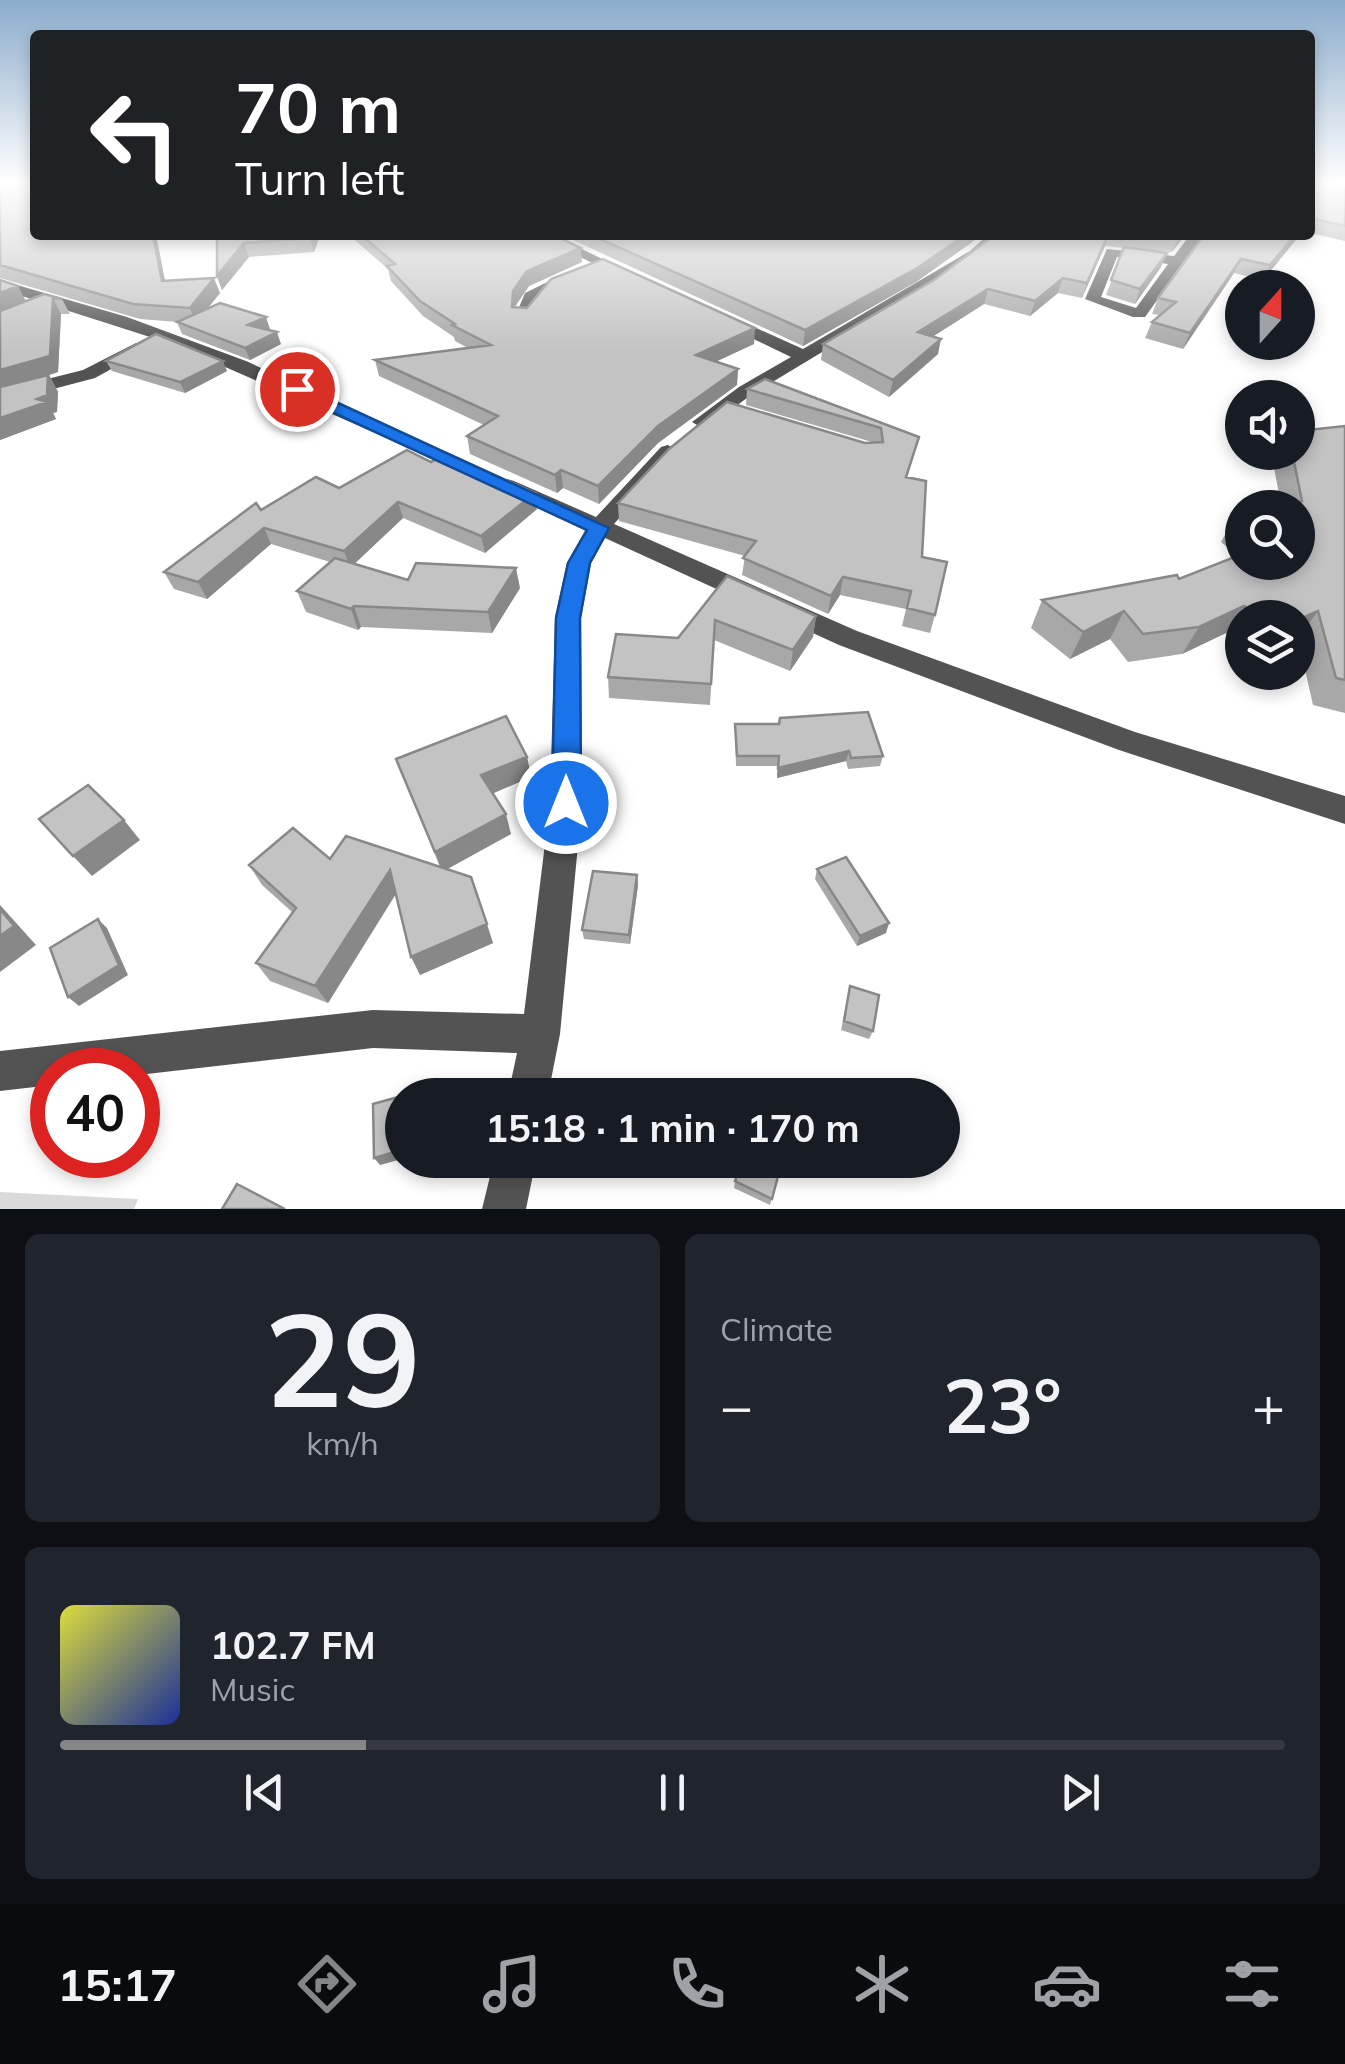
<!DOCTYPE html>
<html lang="en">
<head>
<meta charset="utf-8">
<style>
	:root { --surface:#171b24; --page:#20242c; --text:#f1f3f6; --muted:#9ea1a6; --line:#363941; --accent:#858687 }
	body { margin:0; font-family:Mulish,sans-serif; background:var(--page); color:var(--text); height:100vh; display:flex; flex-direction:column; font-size:38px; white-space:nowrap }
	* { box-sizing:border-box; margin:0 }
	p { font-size:32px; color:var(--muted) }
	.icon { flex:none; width:55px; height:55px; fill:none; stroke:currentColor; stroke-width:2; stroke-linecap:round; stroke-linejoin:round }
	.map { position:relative; height:1209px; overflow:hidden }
	.side { display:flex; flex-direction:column; gap:25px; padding:25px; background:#0d0f14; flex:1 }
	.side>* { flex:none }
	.guide { position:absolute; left:30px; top:30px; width:1285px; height:210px; border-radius:10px; box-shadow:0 5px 15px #0003; background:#202124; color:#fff; overflow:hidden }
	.needle { width:65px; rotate:21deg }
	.controls { position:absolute; left:1225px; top:270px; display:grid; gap:20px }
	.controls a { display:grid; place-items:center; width:90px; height:90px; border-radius:50%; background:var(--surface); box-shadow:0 5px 15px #0003; font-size:50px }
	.speed { position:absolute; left:30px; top:1048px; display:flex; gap:20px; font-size:50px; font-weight:700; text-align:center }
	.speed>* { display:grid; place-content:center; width:130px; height:130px; border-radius:50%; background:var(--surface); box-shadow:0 5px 15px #0003; line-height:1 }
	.speed .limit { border:15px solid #d22; background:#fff; color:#111 }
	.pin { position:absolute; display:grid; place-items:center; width:85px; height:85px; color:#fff; margin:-42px; border:5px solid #fff; border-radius:50%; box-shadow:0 2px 10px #0007 }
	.me { position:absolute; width:110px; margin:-55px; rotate:0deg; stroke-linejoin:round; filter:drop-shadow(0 0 8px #0008) }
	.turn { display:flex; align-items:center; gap:35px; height:210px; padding:0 40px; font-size:45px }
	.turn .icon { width:130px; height:130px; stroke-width:2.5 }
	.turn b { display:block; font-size:70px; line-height:85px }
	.big { font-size:75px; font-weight:700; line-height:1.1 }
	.side .tile { flex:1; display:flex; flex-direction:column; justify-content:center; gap:15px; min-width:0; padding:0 35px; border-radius:15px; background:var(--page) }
	.side .dial { align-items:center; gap:0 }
	.dial b { font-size:130px; line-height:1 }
	.song { display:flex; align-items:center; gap:30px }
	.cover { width:120px; height:120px; border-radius:15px; background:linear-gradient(135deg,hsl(60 70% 55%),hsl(230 70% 35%)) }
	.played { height:10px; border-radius:5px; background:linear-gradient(90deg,var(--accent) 25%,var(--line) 25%) }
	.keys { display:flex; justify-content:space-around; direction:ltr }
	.heat { display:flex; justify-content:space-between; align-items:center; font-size:55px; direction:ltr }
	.side .tiles { flex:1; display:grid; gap:25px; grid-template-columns:1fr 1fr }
	.tile:last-child { grid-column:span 2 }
	.trip { position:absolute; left:385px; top:1078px; width:575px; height:100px; border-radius:50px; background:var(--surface); box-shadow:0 5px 15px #0003; font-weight:700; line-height:100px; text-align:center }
	.menu { display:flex; height:160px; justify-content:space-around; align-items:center; background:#090b0e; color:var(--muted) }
	.menu .icon { width:70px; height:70px }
	.menu .active { color:var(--accent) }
	.menu b { font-size:45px; color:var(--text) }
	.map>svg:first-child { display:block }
	.green { fill:#dadada }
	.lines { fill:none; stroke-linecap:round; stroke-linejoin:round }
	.minor { fill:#535353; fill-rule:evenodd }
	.wall { fill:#a8a8a8 }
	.shaded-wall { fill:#888 }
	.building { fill:#c3c3c3; stroke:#888; stroke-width:2.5 }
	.route { fill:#1a73e8; stroke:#114b97; stroke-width:2.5 }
</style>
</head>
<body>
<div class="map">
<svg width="1345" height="1209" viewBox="0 0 1345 1209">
	<rect width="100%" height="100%" fill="#fff"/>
	<!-- green -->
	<path class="green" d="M0,1192L138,1199L134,1209H0Z"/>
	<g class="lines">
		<!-- minor -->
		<path class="minor" d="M535,235H553L633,274L621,277Z
			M988,235H1003L980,257L751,395L709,426L702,428L692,422L739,387L791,357L720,323V317H732L803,349L970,251Z
			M1190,235H1204L1145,317H1133L1085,299L1107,249L1174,256ZM1117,257L1168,264L1136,308L1101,297Z
			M570,271L582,274L537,299L529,320H517L515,317L525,293Z
			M0,280L127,317L246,361L481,468L471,474L464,472L175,345L0,289Z
			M136,343L144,348L142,352L95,378L0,403V391L83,370Z
			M668,445L678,451L614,524L857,631L1135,732L1345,796V824L1119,750L839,645L605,538L591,563L581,618L582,803L560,1034L548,1095H508L517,1053L373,1048L138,1075V1070H52V1085L0,1091V1051L373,1010L524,1014L550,803L555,618L567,563L586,529L496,485L507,479L514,481L596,517L661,447Z
			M494,1160H536L526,1209H482Z"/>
	</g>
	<!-- wall -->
	<path class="wall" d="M0,183L156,235L165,281L220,293L207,309L270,329L267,330L281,344L250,360L182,334L177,322H178L140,319L0,278Z
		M1310,183H1345V241L1310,233Z
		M217,235H320L314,252L249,257L222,290L217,276Z
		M349,235H554L582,262L529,286L515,307L754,344L716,361L738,369L737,385L658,443L599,504L563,488L557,493L470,454L467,436L484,425L379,376L375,360L468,348L455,341L454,337L423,316L391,281L388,269Z
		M562,235H982L916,282L803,346Z
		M995,235H1185L1172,252L1127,248L1161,267L1135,304L1106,295L1124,248L1105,246L1082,298L1058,293L1030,316L984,304L933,336L938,354L889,397L821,360L823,344L934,280Z
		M1204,235H1300L1263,280L1234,273L1183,349L1145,338L1152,322L1160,315L1152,314L1158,298Z
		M44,294L62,299L70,314H61L58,372L49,375L58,392L57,412L53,413L56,419L0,440L26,301Z
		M106,361L227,371L185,393L112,371Z
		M747,389L919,437L907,477L922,557L935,615L930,633L902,626L906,609L840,595L828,614L742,575L745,556L619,521L618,503L872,442L746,405Z
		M1345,426V713L1313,705L1298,639V618H1242V645L1226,633L1182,654L1128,662L1110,639L1070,659L1031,628L1042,600L1179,579L1238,556L1221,542L1236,515L1242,514V562H1298L1281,505L1272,457L1275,452H1298Z
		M339,488L537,509L485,553L403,518L354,564L408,580L520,588L492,633L361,627L358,630L306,612L297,591L330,562L271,544L207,599L174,589L164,572L261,510Z
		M727,576L816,616L813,637L790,671L714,640L710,705L609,698L608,677L678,638Z
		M735,724L883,756L880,766L848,769L846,761L777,778V766H736Z
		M527,757L531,777L493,793L511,834L447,869L493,943L420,975L396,894L328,1003L270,981L256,963L292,912L262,885L249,865L330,859L440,867L396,759Z
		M817,869L886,933L857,946L815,879Z
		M637,875L638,885L630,944L584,939L582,930Z
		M850,986L873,1031L869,1039L841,1030Z
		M782,1161L770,1205L734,1188L735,1181Z"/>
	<!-- shaded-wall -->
	<path class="shaded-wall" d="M153,235H156L168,296L162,281Z
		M311,235H320L314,252L310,238Z
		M965,235H982L916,282L803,346L805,330Z
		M1109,235L1105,246L1082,298L1087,283Z
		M1180,235H1185L1172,252L1178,238Z
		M1295,235H1300L1263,280L1270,265Z
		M244,243L249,257L222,290L217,276Z
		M581,248L582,262L529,286L515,306L514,323L512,307L513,291L527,271Z
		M1167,253L1161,267L1135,304L1140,289Z
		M1241,259L1234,273L1183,349L1190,333Z
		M214,278L220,293L196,323L190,308Z
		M1063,278L1058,293L1030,316L1035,301Z
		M18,286L26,301L0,312V293Z
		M988,289L984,304L915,348L918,332Z
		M53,298L61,314L58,372L49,375L58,392L57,412L53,413L56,419L0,440V370Z
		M266,317L270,329L252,337L248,325Z
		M755,328L754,344L696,371V355Z
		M277,332L281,344L250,360L245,348Z
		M941,339L938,354L889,397L893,380Z
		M223,361L227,371L185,393L180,382Z
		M738,369L737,385L658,443L599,504L598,486L658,426Z
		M561,470L563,488L557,493L555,475Z
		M535,493L537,509L485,553L481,536Z
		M398,502L403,518L350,568L344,551Z
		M264,528L271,544L207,599L198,582Z
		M516,568L520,588L492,633L488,612Z
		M843,577L840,595L828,614L831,596Z
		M354,606L361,627L358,630L351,609Z
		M1244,606L1226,633L1182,654L1199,627Z
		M1124,611L1110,639L1070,659L1083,632Z
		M1318,611L1298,638V620Z
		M816,616L813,637L790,671L793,650Z
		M849,751L846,761L777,778L778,768Z
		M527,757L531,777L487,796L481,775Z
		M506,814L511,834L442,872L435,852Z
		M124,820L140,840L92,876L73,856Z
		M390,870L398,890L328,1003L315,986Z
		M637,875L638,885L630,944L629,935Z
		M0,905L36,945L0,972Z
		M98,919L107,928L128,975L79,1006L68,997Z
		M889,923L886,933L857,946L860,936Z
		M487,924L493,943L420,975L411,957Z
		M402,1150V1159L380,1165L374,1158Z"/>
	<!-- building -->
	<path class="building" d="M0,183H35V235H153L162,281L214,278L190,308L133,304L0,265Z
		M1310,183H1345V226L1310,218Z
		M217,235H311L310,238L244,243L217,276Z
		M361,235H554L581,248L527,271L513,291L512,307L527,308L551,279L603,259L755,328L696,355L738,369L658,426L598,486L561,470L555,475L467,436L498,416L375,360L491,345L452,325L455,324L420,301L387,266L395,264Z
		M591,235H965L919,267L805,330Z
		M995,235H1108L1087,283L1063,278L1035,301L988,289L918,332L941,339L893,380L823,344L934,280Z
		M1144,235H1180L1178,238Z
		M1204,235H1295L1270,265L1241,259L1190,333L1152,322L1176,302L1158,298Z
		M1124,247L1167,253L1140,289L1111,280Z
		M0,280L18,286L0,293Z
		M44,294L62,299L53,298L50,356L0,370V311Z
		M220,303L266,317L248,325L277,332L245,348L177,322Z
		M156,334L223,361L180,382L106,361Z
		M48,375L47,395L37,399L47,402L0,418V387Z
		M765,379L919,437L906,477L926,481L922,557L947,562L935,615L907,608L911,591L843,577L831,596L743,558L756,541L618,503L669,449L727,402L865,443L883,442L881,428L747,389Z
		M1345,426V680L1336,678L1318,611L1298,620V618H1261L1244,606L1199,627L1143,634L1124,611L1083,632L1042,600L1177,575L1179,579L1242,554V562H1298V508H1272L1302,501L1292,452H1298V431Z
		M407,450L431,462L446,453L535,493L481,536L398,502L344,551L264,528L198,582L164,572L256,503L261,510L316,477L339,488Z
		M335,558L408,580L416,563L516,568L488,612L354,606L351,609L297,591Z
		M727,576L816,616L793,650L715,620L711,684L608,677L616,634L678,638Z
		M868,712L883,756L851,758L849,751L778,768L779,756H737L735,724H779L780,718Z
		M506,716L527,757L481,775L506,814L435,852L396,759Z
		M88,785L124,820L73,856L39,819Z
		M293,828L330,859L346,836L471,877L487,924L411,957L390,870L315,986L256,963L296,908L249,865Z
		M846,857L889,923L860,936L817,869Z
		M593,871L637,875L629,935L582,930Z
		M0,909L14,926L0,936Z
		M98,919L119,965L68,997L50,948Z
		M850,986L879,995L873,1031L844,1021Z
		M447,1084L448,1095H407Z
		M402,1096V1150L374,1158L373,1104Z
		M742,1160L782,1161L772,1199L735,1181Z
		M237,1184L285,1209H222Z"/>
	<!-- sky -->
	<linearGradient id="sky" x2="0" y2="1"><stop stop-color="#8baccc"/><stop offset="0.52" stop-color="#fff"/><stop offset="1" stop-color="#fff" stop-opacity="0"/></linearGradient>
	<rect width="1345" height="352" fill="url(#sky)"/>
	<!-- route -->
	<path class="route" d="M297,384L609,528L590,563L580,618L581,803L576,811L566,815L556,811L552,803L556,618L568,563L587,530L291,393L289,389Z"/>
</svg>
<div class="controls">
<a><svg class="needle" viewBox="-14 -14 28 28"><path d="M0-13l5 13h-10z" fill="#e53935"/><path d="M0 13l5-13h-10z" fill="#9ea1a6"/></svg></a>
<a><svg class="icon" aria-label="sound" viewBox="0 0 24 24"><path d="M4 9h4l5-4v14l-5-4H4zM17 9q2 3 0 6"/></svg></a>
<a><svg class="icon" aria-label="search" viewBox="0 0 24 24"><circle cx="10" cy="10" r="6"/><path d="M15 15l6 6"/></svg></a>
<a><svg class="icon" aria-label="layers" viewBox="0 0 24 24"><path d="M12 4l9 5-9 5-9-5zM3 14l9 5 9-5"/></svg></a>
</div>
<div class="speed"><div class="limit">40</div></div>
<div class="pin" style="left:297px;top:389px;background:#d93025"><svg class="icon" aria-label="arrive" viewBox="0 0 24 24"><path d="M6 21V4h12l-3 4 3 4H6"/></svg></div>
<svg class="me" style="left:566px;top:803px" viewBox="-20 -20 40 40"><circle r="17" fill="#1a73e8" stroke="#fff" stroke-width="3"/><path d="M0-11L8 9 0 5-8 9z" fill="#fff"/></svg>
<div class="trip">15:18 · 1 min · 170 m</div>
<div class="guide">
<div class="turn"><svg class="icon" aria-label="left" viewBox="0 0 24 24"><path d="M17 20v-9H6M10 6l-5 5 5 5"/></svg><div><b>70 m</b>Turn left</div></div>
</div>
</div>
<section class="side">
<div class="tiles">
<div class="tile dial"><b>29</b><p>km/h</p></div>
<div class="tile"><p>Climate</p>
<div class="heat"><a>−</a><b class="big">23°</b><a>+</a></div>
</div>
<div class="tile">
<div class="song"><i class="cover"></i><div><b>102.7 FM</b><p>Music</p></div></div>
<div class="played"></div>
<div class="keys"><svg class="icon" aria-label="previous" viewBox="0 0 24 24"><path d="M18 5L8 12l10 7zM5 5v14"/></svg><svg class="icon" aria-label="pause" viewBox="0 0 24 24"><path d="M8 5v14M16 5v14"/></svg><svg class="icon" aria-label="next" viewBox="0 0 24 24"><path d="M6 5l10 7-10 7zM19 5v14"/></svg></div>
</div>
</div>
</section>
<nav class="menu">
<b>15:17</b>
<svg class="icon active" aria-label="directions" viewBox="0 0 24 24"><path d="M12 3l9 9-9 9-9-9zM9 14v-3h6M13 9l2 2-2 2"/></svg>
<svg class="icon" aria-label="music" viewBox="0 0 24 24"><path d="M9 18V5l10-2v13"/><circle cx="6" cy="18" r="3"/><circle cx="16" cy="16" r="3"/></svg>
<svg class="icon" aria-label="phone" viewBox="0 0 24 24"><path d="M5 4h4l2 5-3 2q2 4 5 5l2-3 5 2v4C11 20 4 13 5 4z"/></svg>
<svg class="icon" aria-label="climate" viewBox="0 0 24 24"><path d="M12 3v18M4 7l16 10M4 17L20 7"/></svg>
<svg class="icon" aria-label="car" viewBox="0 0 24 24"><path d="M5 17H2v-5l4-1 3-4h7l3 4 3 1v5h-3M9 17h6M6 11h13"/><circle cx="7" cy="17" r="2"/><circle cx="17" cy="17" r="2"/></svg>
<svg class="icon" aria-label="filters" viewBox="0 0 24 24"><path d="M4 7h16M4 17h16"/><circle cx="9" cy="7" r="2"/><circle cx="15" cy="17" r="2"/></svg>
</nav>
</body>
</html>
